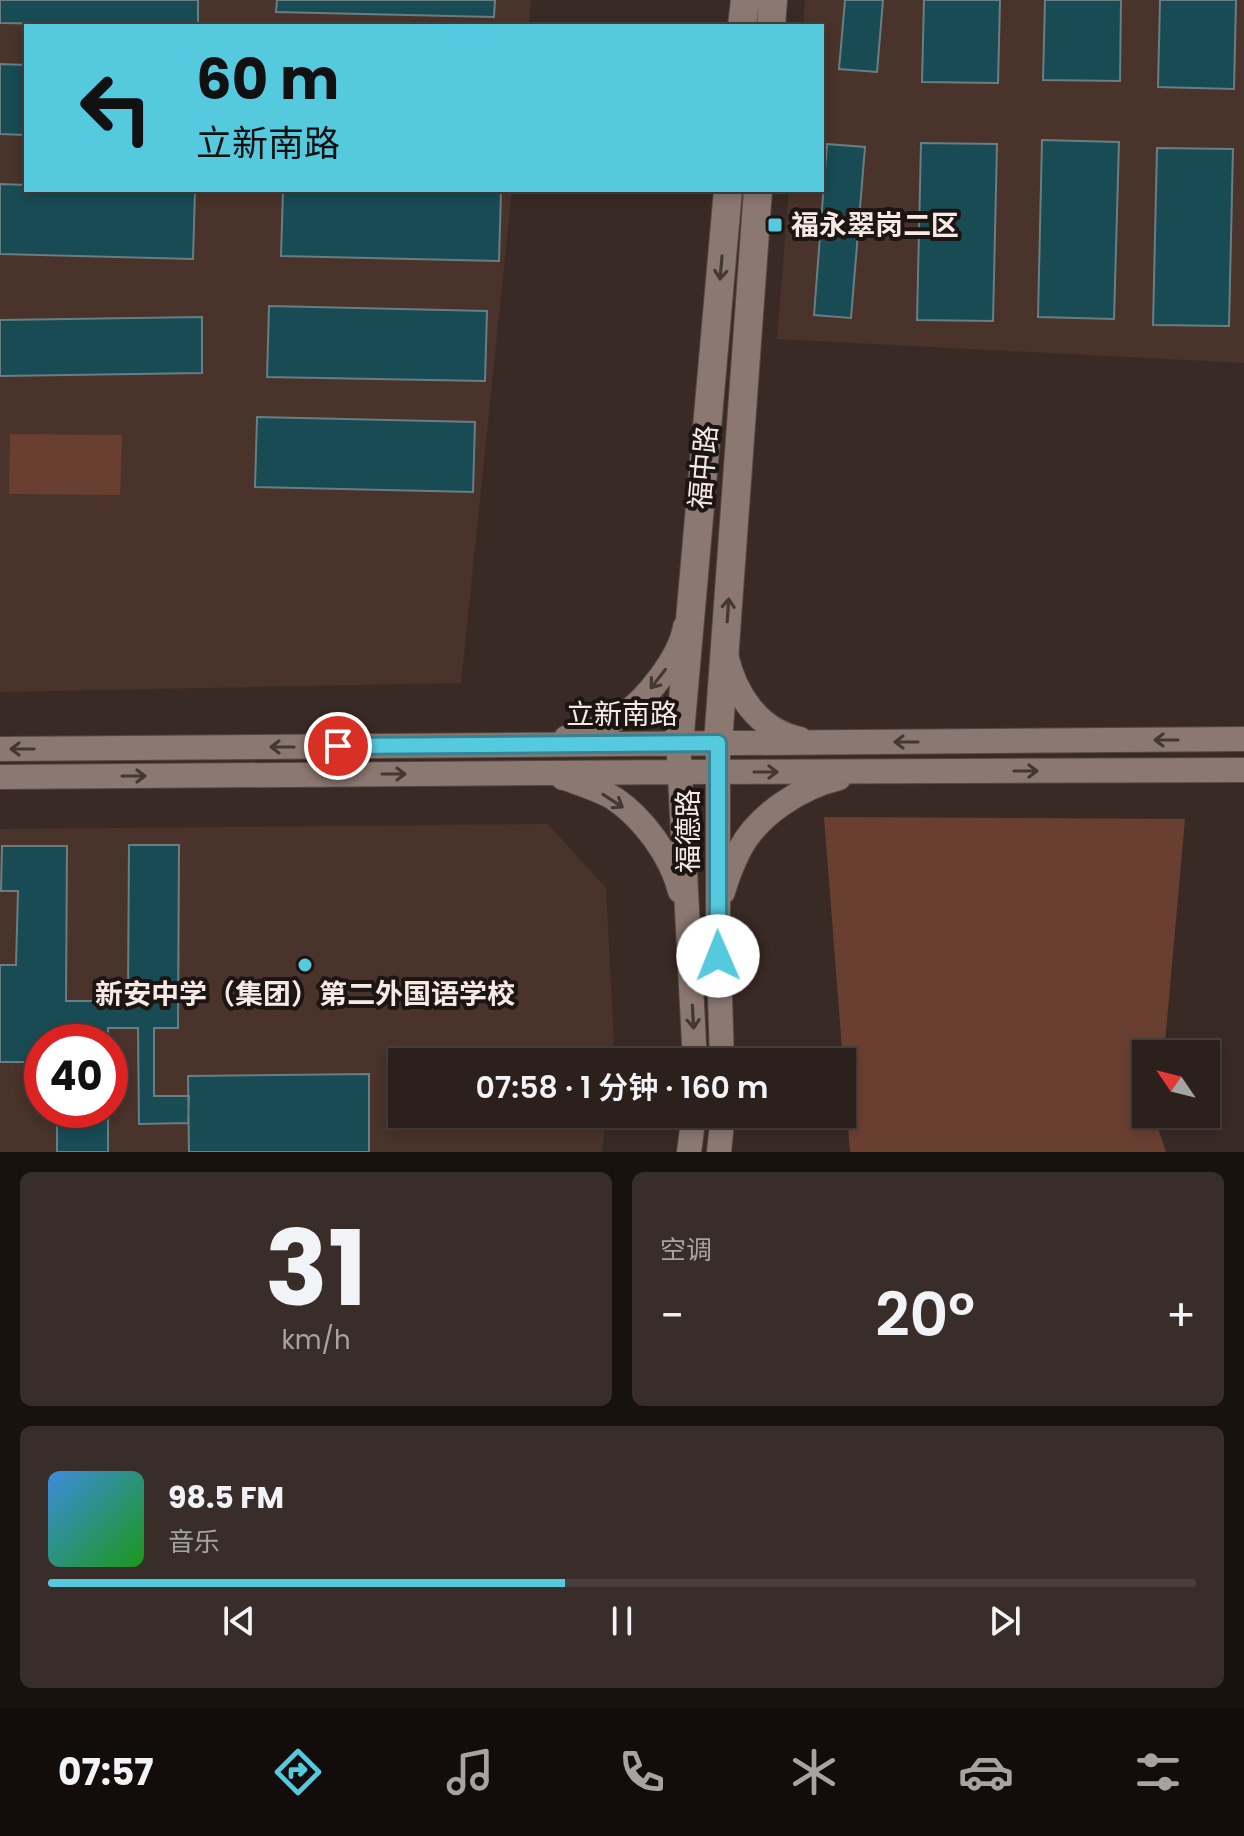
<!DOCTYPE html>
<html lang="zh">
<head>
<meta charset="utf-8">
<style>
	:root { --surface:#2c201c; --page:#382d29; --text:#f1f3f6; --muted:#a6a3a3; --line:#483e3b; --accent:#55cadf }
	body { margin:0; font-family:Poppins,"Noto Sans SC",sans-serif; background:var(--page); color:var(--text); height:100vh; display:flex; flex-direction:column; font-size:30px; white-space:nowrap }
	* { box-sizing:border-box; margin:0 }
	p { font-size:26px; color:var(--muted) }
	.icon { flex:none; width:44px; height:44px; fill:none; stroke:currentColor; stroke-width:2; stroke-linecap:round; stroke-linejoin:round }
	.map { position:relative; height:1152px; overflow:hidden }
	.panel { display:flex; flex-direction:column; gap:20px; padding:20px; background:#18120f; flex:1 }
	.panel>* { flex:none }
	.hud { position:absolute; left:24px; top:24px; width:800px; height:168px; border-radius:0px; box-shadow:0 4px 12px #0003,0 0 0 2px var(--line); background:#55cadf; color:#111; overflow:hidden }
	.needle { width:52px; rotate:305deg }
	.fabs { position:absolute; left:1132px; top:1040px; display:grid; gap:16px }
	.fabs a { display:grid; place-items:center; width:88px; height:88px; border-radius:0px; background:var(--surface); box-shadow:0 4px 12px #0003,0 0 0 2px var(--line); font-size:40px }
	.speed { position:absolute; left:24px; top:1024px; display:flex; gap:16px; font-size:40px; font-weight:700; text-align:center }
	.speed>* { display:grid; place-content:center; width:104px; height:104px; border-radius:50%; background:var(--surface); box-shadow:0 4px 12px #0003,0 0 0 2px var(--line); line-height:1 }
	.speed .limit { border:12px solid #d22; background:#fff; color:#111 }
	.pin { position:absolute; display:grid; place-items:center; width:68px; height:68px; color:#fff; margin:-34px; border:4px solid #fff; border-radius:50%; box-shadow:0 2px 8px #0007 }
	.me { position:absolute; width:88px; margin:-44px; rotate:359deg; stroke-linejoin:round; filter:drop-shadow(0 0 6px #0008) }
	.turn { display:flex; align-items:center; gap:28px; height:168px; padding:0 40px; font-size:36px }
	.turn .icon { width:104px; height:104px; stroke-width:2.5 }
	.turn b { display:block; font-size:56px; line-height:68px }
	.big { font-size:60px; font-weight:600; line-height:1.1 }
	.panel .card { flex:1; display:flex; flex-direction:column; justify-content:center; gap:12px; min-width:0; padding:0 28px; border-radius:12px; background:var(--page) }
	.panel .dial { align-items:center; gap:0 }
	.dial b { font-size:104px; line-height:1 }
	.song { display:flex; align-items:center; gap:24px }
	.cover { width:96px; height:96px; border-radius:12px; background:linear-gradient(135deg,hsl(210 70% 55%),hsl(120 70% 35%)) }
	.played { height:8px; border-radius:4px; background:linear-gradient(90deg,var(--accent) 45%,var(--line) 45%) }
	.keys { display:flex; justify-content:space-around; direction:ltr }
	.heat { display:flex; justify-content:space-between; align-items:center; font-size:44px; direction:ltr }
	.panel .tiles { flex:1; display:grid; gap:20px; grid-template-columns:1fr 1fr }
	.card:last-child { grid-column:span 2 }
	.trip { position:absolute; left:388px; top:1048px; width:468px; height:80px; border-radius:0px; background:var(--surface); box-shadow:0 4px 12px #0003,0 0 0 2px var(--line); font-weight:600; line-height:80px; text-align:center }
	.tabs { display:flex; height:128px; justify-content:space-around; align-items:center; background:#120d0b; color:var(--muted) }
	.tabs .icon { width:56px; height:56px }
	.tabs .selected { color:var(--accent) }
	.tabs b { font-size:36px; color:var(--text) }
	.map>svg:first-child { display:block }
	.built { fill:#49332b; fill-rule:evenodd }
	.green { fill:#693f32 }
	.building { fill:#184b54; stroke:#697e83; stroke-width:2 }
	.lines { fill:none; stroke-linecap:round; stroke-linejoin:round }
	.tertiary-casing { stroke:#544742; stroke-width:26 }
	.secondary-casing { stroke:#544742; stroke-width:30 }
	.tertiary { stroke:#8b7871; stroke-width:24 }
	.secondary { stroke:#8b7871; stroke-width:28 }
	.oneway { stroke:#433833 }
	.route-casing { stroke:#378391; stroke-width:20 }
	.route { stroke:#55cadf; stroke-width:14 }
	.poi-dot { fill:#55cadf; stroke:#1c1512; stroke-width:3 }
	.labels { text-anchor:middle; stroke-width:8; stroke-linejoin:round; paint-order:stroke }
	.poi-label { font-size:28px; font-weight:bold; fill:#f5eae6; stroke:#1c1512; text-anchor:start }
	.street-label { font-size:28px; fill:#f5eae6; stroke:#1c1512 }
</style>
</head>
<body>
<div class="map">
<svg width="1244" height="1152" viewBox="0 0 1244 1152">
	<rect width="100%" height="100%" fill="#3a2a25"/>
	<!-- built -->
	<path class="built" d="M0,0H531L529,26H26V190H512L461,683L0,692Z
		M805,0H1244V363L777,339L789,190H822V26H803Z
		M548,824L606,888L614,1043L612,1062H402V1114H606L602,1152H0V829ZM42,1042H110V1110H42Z"/>
	<!-- green -->
	<path class="green" d="M10,434L122,435L120,495L9,494Z
		M824,817L1185,819L1164,1054H1146V1114H1158L1157,1125L1166,1152H850Z"/>
	<!-- building -->
	<path class="building" d="M0,0H198V26L0,23Z
		M277,0H495L494,17L276,12Z
		M845,0H883L877,72L839,69Z
		M924,0H1000L998,83L922,82Z
		M1045,0H1121L1120,81L1043,80Z
		M1160,0H1236L1234,89L1158,87Z
		M0,64L26,65V135L0,134Z
		M1042,140L1119,142L1114,319L1038,317Z
		M921,143L997,144L993,321L917,320Z
		M827,144L865,147L851,318L814,315Z
		M1157,148L1233,149L1229,326L1153,325Z
		M0,184L26,185V190H195L193,259L0,254Z
		M283,190L501,191L499,261L281,256Z
		M269,306L487,311L485,381L267,377Z
		M202,317V373L0,376V320Z
		M257,417L475,422L473,492L255,487Z
		M129,845H179L178,1028H154V1096H189L188,1123L139,1124L138,1028H108V1042H42V1062H0V965H16L18,891H1L2,846H67L66,1001H128Z
		M369,1074V1152H189L188,1076Z
		M57,1110H108V1152H57Z"/>
	<g class="lines">
		<!-- tertiary casing -->
		<g class="tertiary-casing">
			<path id="tertiary" d="M726,655C735,694 758,730 800,739
				M566,738L574,737C589,731 606,725 620,717C646,701 680,657 685,627
				M0,749L1244,739
				M718,756V929L722,1062
				M679,758L695,1062
				M0,777L680,772L1244,770
				M563,778L568,779C583,785 601,790 615,799C644,819 671,856 680,891
				M723,892C727,878 733,863 739,851C757,815 801,787 839,778
				M689,1152L694,1114
				M719,1152L723,1114"/>
		</g>
		<!-- secondary casing -->
		<g class="secondary-casing">
			<path id="secondary" d="M742,26L745,0
				M771,26L773,0
				M718,743L758,190
				M679,744L728,190"/>
		</g>
		<!-- tertiary -->
		<use href="#tertiary" class="tertiary"/>
		<!-- secondary -->
		<use href="#secondary" class="secondary"/>
	</g>
	<!-- one-way arrows -->
	<defs><path id="oneway-shaft" d="M-6 0H5M1.5-3L5.5 0L1.5 3" fill="none" stroke-width="1.6" stroke-linecap="round" stroke-linejoin="round" transform="scale(2)"/></defs>
	<g class="oneway">
		<use href="#oneway-shaft" transform="translate(721 268) rotate(95)"/>
		<use href="#oneway-shaft" transform="translate(728 610) rotate(-86)"/>
		<use href="#oneway-shaft" transform="translate(658 679) rotate(128)"/>
		<use href="#oneway-shaft" transform="translate(1166 740) rotate(180)"/>
		<use href="#oneway-shaft" transform="translate(906 742) rotate(180)"/>
		<use href="#oneway-shaft" transform="translate(282 747) rotate(180)"/>
		<use href="#oneway-shaft" transform="translate(22 749) rotate(180)"/>
		<use href="#oneway-shaft" transform="translate(1026 771)"/>
		<use href="#oneway-shaft" transform="translate(766 772)"/>
		<use href="#oneway-shaft" transform="translate(394 774)"/>
		<use href="#oneway-shaft" transform="translate(134 776)"/>
		<use href="#oneway-shaft" transform="translate(613 801) rotate(33)"/>
		<use href="#oneway-shaft" transform="translate(693 1017) rotate(87)"/>
	</g>
	<g class="lines">
		<!-- route casing -->
		<g class="route-casing">
			<path id="route" d="M338,746L718,743V956"/>
		</g>
		<!-- route -->
		<use href="#route" class="route"/>
	</g>
	<!-- markers -->
	<g class="poi-dot">
		<rect x="767" y="217" width="16" height="16" rx="4"/>
		<circle cx="305" cy="965" r="8"/>
	</g>
	<g class="labels">
		<!-- poi labels -->
		<g class="poi-label">
			<text x="791" y="235">福永翠岗二区</text>
			<text x="305" y="1004" text-anchor="middle">新安中学（集团）第二外国语学校</text>
		</g>
		<!-- street labels -->
		<g class="street-label">
			<text transform="translate(703 467) rotate(-85)" y="10">福中路</text>
			<text x="622" y="724">立新南路</text>
			<text transform="translate(688 831) rotate(-90)" y="10">福德路</text>
		</g>
	</g>
</svg>
<div class="fabs">
<a><svg class="needle" viewBox="-14 -14 28 28"><path d="M0-13l5 13h-10z" fill="#e53935"/><path d="M0 13l5-13h-10z" fill="#a6a3a3"/></svg></a>
</div>
<div class="speed"><div class="limit">40</div></div>
<div class="pin" style="left:338px;top:746px;background:#d93025"><svg class="icon" aria-label="arrive" viewBox="0 0 24 24"><path d="M6 21V4h12l-3 4 3 4H6"/></svg></div>
<svg class="me" style="left:718px;top:956px" viewBox="-20 -20 40 40"><circle r="19" fill="#fff"/><path d="M0-13L10 11 0 6-10 11z" fill="#55cadf"/></svg>
<div class="trip">07:58 · 1 分钟 · 160 m</div>
<div class="hud">
<div class="turn"><svg class="icon" aria-label="left" viewBox="0 0 24 24"><path d="M17 20v-9H6M10 6l-5 5 5 5"/></svg><div><b>60 m</b>立新南路</div></div>
</div>
</div>
<section class="panel">
<div class="tiles">
<div class="card dial"><b>31</b><p>km/h</p></div>
<div class="card"><p>空调</p>
<div class="heat"><a>−</a><b class="big">20°</b><a>+</a></div>
</div>
<div class="card">
<div class="song"><i class="cover"></i><div><b>98.5 FM</b><p>音乐</p></div></div>
<div class="played"></div>
<div class="keys"><svg class="icon" aria-label="previous" viewBox="0 0 24 24"><path d="M18 5L8 12l10 7zM5 5v14"/></svg><svg class="icon" aria-label="pause" viewBox="0 0 24 24"><path d="M8 5v14M16 5v14"/></svg><svg class="icon" aria-label="next" viewBox="0 0 24 24"><path d="M6 5l10 7-10 7zM19 5v14"/></svg></div>
</div>
</div>
</section>
<nav class="tabs">
<b>07:57</b>
<svg class="icon selected" aria-label="directions" viewBox="0 0 24 24"><path d="M12 3l9 9-9 9-9-9zM9 14v-3h6M13 9l2 2-2 2"/></svg>
<svg class="icon" aria-label="music" viewBox="0 0 24 24"><path d="M9 18V5l10-2v13"/><circle cx="6" cy="18" r="3"/><circle cx="16" cy="16" r="3"/></svg>
<svg class="icon" aria-label="phone" viewBox="0 0 24 24"><path d="M5 4h4l2 5-3 2q2 4 5 5l2-3 5 2v4C11 20 4 13 5 4z"/></svg>
<svg class="icon" aria-label="climate" viewBox="0 0 24 24"><path d="M12 3v18M4 7l16 10M4 17L20 7"/></svg>
<svg class="icon" aria-label="car" viewBox="0 0 24 24"><path d="M5 17H2v-5l4-1 3-4h7l3 4 3 1v5h-3M9 17h6M6 11h13"/><circle cx="7" cy="17" r="2"/><circle cx="17" cy="17" r="2"/></svg>
<svg class="icon" aria-label="filters" viewBox="0 0 24 24"><path d="M4 7h16M4 17h16"/><circle cx="9" cy="7" r="2"/><circle cx="15" cy="17" r="2"/></svg>
</nav>
</body>
</html>
